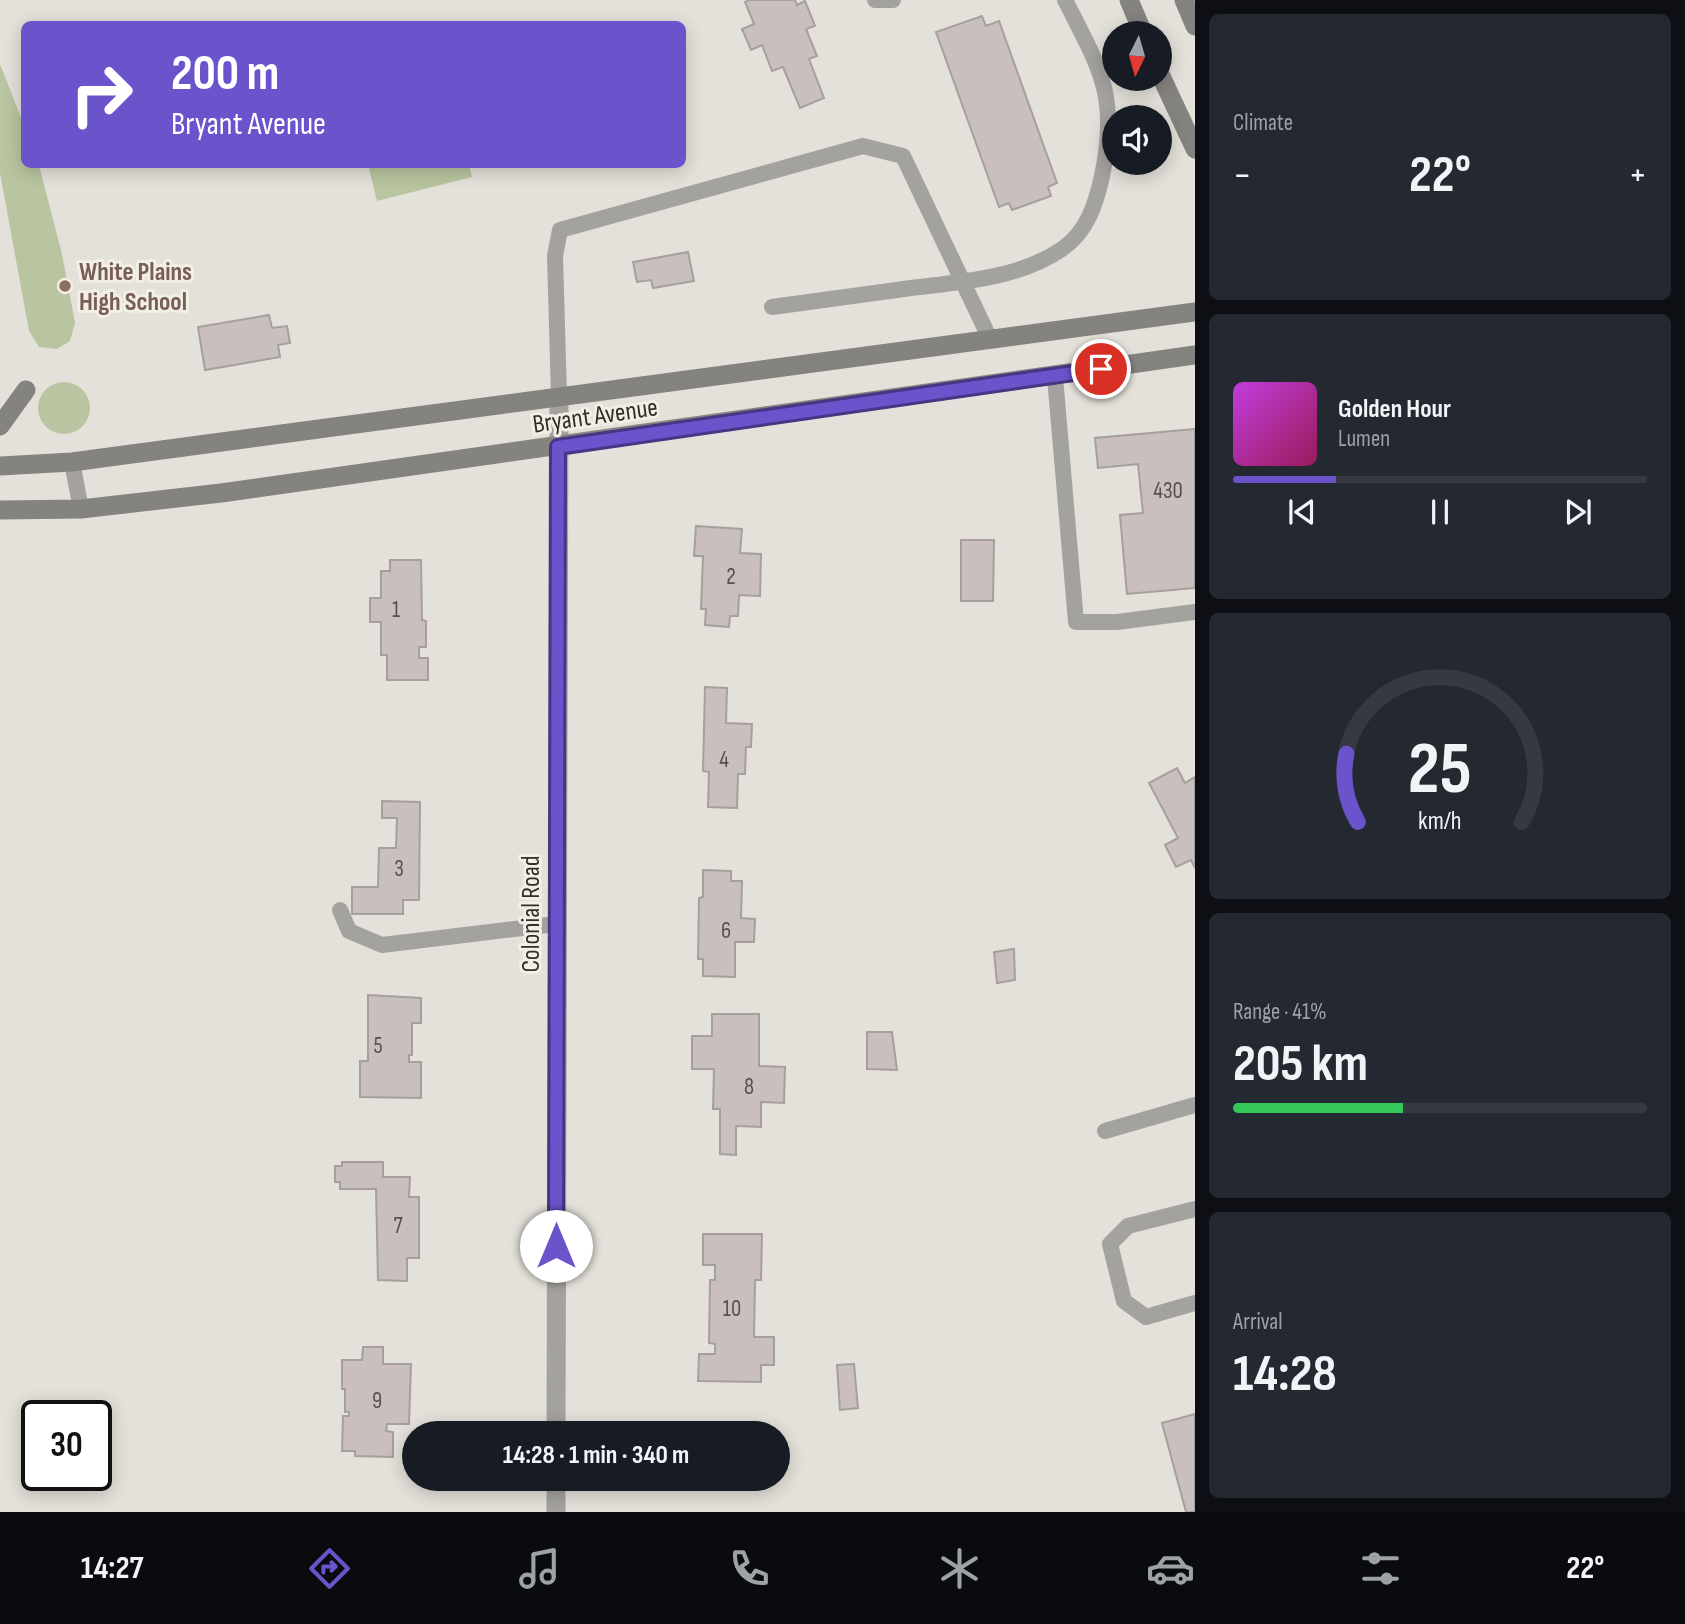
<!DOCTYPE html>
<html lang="en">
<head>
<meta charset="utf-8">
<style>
	:root { --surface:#171b24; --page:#242831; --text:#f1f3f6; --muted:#9ea1a6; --line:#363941; --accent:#6b53cc }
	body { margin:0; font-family:"Sofia Sans Condensed",sans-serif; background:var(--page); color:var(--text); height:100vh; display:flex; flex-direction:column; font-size:26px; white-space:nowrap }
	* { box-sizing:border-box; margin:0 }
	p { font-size:23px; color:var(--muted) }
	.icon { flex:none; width:38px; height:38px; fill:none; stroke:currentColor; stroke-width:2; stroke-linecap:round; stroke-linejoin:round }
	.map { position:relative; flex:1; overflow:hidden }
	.side { display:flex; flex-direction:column; gap:14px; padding:14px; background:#0d0f14; width:490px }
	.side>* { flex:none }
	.hud { position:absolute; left:21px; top:21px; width:665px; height:147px; border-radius:10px; box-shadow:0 4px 18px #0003; background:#6b53cc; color:#fff; overflow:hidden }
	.needle { width:46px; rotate:185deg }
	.controls { position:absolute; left:1102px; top:21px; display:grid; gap:14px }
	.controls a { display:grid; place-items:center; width:70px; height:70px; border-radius:50%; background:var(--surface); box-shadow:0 4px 18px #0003; font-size:35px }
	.speed { position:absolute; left:21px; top:1400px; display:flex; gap:14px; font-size:35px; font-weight:700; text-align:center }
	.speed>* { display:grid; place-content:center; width:91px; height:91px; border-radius:50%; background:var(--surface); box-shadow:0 4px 18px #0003; line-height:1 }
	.speed .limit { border:4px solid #111; border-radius:10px; background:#fff; color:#111 }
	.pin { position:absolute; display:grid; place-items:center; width:60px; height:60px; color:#fff; margin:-30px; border:4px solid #fff; border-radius:50%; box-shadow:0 2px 7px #0007 }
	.me { position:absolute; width:77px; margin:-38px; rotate:0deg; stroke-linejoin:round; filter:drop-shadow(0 0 5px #0008) }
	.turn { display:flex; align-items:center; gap:24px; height:147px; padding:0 35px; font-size:32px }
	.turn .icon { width:91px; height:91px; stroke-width:2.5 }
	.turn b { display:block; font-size:49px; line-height:60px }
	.big { font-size:52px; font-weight:700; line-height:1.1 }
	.side .card { flex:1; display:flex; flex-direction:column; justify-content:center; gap:10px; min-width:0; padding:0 24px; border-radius:10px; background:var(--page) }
	.side .dial { align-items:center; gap:0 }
	.dial svg { height:182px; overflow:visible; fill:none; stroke:var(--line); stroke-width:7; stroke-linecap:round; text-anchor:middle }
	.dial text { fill:var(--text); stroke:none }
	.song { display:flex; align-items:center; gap:21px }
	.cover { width:84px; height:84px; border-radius:10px; background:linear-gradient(135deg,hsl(290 70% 55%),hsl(330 70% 35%)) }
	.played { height:7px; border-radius:4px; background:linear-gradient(90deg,var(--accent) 25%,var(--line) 25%) }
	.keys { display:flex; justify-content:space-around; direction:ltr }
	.heat { display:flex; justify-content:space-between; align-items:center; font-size:38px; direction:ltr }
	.charge { height:10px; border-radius:5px; background:linear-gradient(90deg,#34c759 41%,var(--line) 0) }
	.trip { position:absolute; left:402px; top:1421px; width:388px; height:70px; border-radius:35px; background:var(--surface); box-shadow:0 4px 18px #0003; font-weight:700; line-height:70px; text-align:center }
	.tabs { display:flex; height:112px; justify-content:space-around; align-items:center; background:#090b0e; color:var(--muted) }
	.tabs .icon { width:49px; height:49px }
	.tabs .on { color:var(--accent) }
	.tabs b { font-size:32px; color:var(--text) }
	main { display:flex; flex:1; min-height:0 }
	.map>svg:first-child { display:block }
	.green { fill:#b9c5a0 }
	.building { fill:#c8bfbe; stroke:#a79f9e; stroke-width:2 }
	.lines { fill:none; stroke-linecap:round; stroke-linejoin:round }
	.service { stroke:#a3a29f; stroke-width:16 }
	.minor { stroke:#a3a29f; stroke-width:19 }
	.secondary { stroke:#85837f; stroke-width:19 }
	.route-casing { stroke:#463685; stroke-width:18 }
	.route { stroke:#6b53cc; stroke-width:12 }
	.education-dot { fill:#8d6e63; stroke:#f2efe7; stroke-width:2.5 }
	.labels { text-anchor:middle; stroke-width:6; stroke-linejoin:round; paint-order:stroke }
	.number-label { font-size:23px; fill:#555250 }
	.education-label { font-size:26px; font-weight:bold; fill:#785e54; stroke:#f2efe7; text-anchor:start }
	.street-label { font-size:26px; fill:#2f2e2b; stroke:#f2efe7 }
</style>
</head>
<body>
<main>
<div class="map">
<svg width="1195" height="1512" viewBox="0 0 1195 1512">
	<rect width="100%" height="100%" fill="#e4e1da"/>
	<!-- green -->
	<path class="green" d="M0,64L24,125V164L39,165L62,254L75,323L70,341L57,349L39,347L29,331L0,173Z
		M368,165H469L472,177L377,201Z
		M38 408a26 26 0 1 1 52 0a26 26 0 1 1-52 0Z"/>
	<!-- building -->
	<path class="building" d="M750,0H795L797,5L805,1L815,26L806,29L817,56L809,59L824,98L800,108L783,67L772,71L762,45L751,50L742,29L754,24L745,2Z
		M982,16L986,26L999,21L1057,183L1048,187L1051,196L1012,210L1009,203L999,207L936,32Z
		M688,252L694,281L653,288L651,280L637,282L633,262Z
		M269,315L272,328L287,326L290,343L278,345L280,357L205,370L198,327Z
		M1195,429V588L1127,594L1120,515L1143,513L1138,464L1098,468L1095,438Z
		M696,526L742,529L740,553L761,554L760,596L739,595L738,616H730L729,627L705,625L706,609H701L703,556H694Z
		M961,540H994L993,601H961Z
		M390,560H421L422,620L426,621V647H419V658H428V680H387V655H381V622H370V598H381V571H390Z
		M705,687L727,688L726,723L752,724L751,747H746L745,774H738L737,808L708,807L709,772L703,771Z
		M1177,768L1185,783L1195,777V868L1191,860L1176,867L1165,845L1178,838L1149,783Z
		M382,801L420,802L419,900H403V914H352V887H378L379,848H396L397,818H382Z
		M703,870L731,871V881H742L741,918L755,919L754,942H735V977L703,976V959H698L699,898L703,897Z
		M1014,949L1015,980L997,983L994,952Z
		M368,995L421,998V1023H412V1055H409V1062H421V1098L360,1097V1061H368Z
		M712,1014H759V1066L785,1067L784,1103L761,1102V1127L736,1126V1155L720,1154V1109H713L714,1069H692V1036H712Z
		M867,1032H892L897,1070L867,1069Z
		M342,1162H383V1177H410L409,1197H419V1258H407V1281L378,1280L376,1189H340V1182H335V1166H342Z
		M703,1234H762L761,1280H755L754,1337H774V1365H761V1382L698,1381L699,1354H715V1344L709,1343L710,1280H715V1265H703Z
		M363,1347H383V1364H411L409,1424H387L386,1431L393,1432V1457L355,1456V1451H342L343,1416H349V1412H345V1389H342V1360H362Z
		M854,1364L858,1408L840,1410L837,1365Z
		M1195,1414V1512H1186L1162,1423Z"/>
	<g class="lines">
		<!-- service -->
		<path class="service" d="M875,0H893
			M772,307C816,301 860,295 904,289C956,282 1017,280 1062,249C1087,232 1096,204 1102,176C1119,96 1100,69 1065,0
			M1055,377L1076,622H1117L1195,612
			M559,396L555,256L560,230L863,146L903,156L989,337
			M72,462L81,509
			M340,910L349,931L382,945L556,924
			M1105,1131L1195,1105
			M1195,1209L1128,1226L1110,1244L1124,1301L1146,1317L1195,1303"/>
		<!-- minor -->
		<path class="minor" d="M556,1433L559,396
			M556,1479V1512"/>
		<!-- secondary -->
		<path class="secondary" d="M1129,0L1143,33
			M1184,0L1195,26
			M1160,74L1195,149
			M0,426L26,390
			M0,466L72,462L1195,312
			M0,510L81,509L221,493L1195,355"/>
	</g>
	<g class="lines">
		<!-- route casing -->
		<g class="route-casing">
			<path id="route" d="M556,1246L558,447L1101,369"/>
		</g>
		<!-- route -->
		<use href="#route" class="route"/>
	</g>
	<!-- markers -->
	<circle class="education-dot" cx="65" cy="286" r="7"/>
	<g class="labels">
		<!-- number labels -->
		<g class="number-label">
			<text x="1168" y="498">430</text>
			<text x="731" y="584">2</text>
			<text x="396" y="617">1</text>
			<text x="724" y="767">4</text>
			<text x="399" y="876">3</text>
			<text x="726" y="938">6</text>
			<text x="378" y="1053">5</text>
			<text x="749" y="1094">8</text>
			<text x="398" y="1233">7</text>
			<text x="732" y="1316">10</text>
			<text x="377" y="1408">9</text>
		</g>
		<!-- education labels -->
		<g class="education-label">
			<text x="79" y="280">White Plains<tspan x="79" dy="30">High School</tspan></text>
		</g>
		<!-- street labels -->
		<g class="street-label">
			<text transform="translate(595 415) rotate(-8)" y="9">Bryant Avenue</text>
			<text transform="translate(530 914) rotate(-90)" y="9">Colonial Road</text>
		</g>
	</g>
</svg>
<div class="controls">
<a><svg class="needle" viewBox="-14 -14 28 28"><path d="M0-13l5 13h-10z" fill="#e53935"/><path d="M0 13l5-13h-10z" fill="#9ea1a6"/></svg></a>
<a><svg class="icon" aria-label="sound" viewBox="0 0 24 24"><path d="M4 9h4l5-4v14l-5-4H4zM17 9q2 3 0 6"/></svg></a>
</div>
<div class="speed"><div class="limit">30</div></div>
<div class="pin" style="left:1101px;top:369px;background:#d93025"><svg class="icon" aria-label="arrive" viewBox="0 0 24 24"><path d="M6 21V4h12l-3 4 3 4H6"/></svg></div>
<svg class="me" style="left:556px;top:1246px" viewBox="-20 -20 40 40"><circle r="19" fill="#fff"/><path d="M0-13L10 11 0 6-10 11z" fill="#6b53cc"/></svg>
<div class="trip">14:28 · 1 min · 340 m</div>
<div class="hud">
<div class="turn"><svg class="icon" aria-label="right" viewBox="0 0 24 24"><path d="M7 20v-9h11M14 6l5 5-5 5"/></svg><div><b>200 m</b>Bryant Avenue</div></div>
</div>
</div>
<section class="side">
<div class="card"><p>Climate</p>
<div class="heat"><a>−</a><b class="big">22°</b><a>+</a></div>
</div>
<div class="card">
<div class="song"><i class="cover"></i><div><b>Golden Hour</b><p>Lumen</p></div></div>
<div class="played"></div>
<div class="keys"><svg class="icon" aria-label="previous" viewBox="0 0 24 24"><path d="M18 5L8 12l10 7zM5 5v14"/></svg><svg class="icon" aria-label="pause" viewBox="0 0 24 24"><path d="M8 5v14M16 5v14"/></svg><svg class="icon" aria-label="next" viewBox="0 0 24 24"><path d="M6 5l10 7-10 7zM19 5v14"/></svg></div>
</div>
<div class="card dial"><svg viewBox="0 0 100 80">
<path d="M14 69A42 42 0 1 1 86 69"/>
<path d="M14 69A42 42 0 0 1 9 39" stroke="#6b53cc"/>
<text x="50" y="56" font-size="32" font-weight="700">25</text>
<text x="50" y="72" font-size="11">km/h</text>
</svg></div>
<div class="card"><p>Range · 41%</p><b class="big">205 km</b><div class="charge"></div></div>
<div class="card"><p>Arrival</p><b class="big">14:28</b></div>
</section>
</main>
<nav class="tabs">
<b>14:27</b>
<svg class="icon on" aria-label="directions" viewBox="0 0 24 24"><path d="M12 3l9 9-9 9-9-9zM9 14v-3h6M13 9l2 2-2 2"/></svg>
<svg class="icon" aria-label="music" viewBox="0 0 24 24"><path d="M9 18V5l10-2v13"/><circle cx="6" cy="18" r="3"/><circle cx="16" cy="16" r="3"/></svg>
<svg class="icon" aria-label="phone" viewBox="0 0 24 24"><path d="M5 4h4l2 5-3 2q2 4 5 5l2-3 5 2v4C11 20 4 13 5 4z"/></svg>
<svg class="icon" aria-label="climate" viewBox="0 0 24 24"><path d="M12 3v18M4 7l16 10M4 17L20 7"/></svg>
<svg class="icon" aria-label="car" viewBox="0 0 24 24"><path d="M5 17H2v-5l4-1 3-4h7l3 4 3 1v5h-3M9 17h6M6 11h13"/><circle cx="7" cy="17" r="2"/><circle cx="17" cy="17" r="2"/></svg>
<svg class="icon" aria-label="filters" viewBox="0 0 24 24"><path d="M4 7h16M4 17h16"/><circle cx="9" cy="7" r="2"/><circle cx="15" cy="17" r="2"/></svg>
<b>22°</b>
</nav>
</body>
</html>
